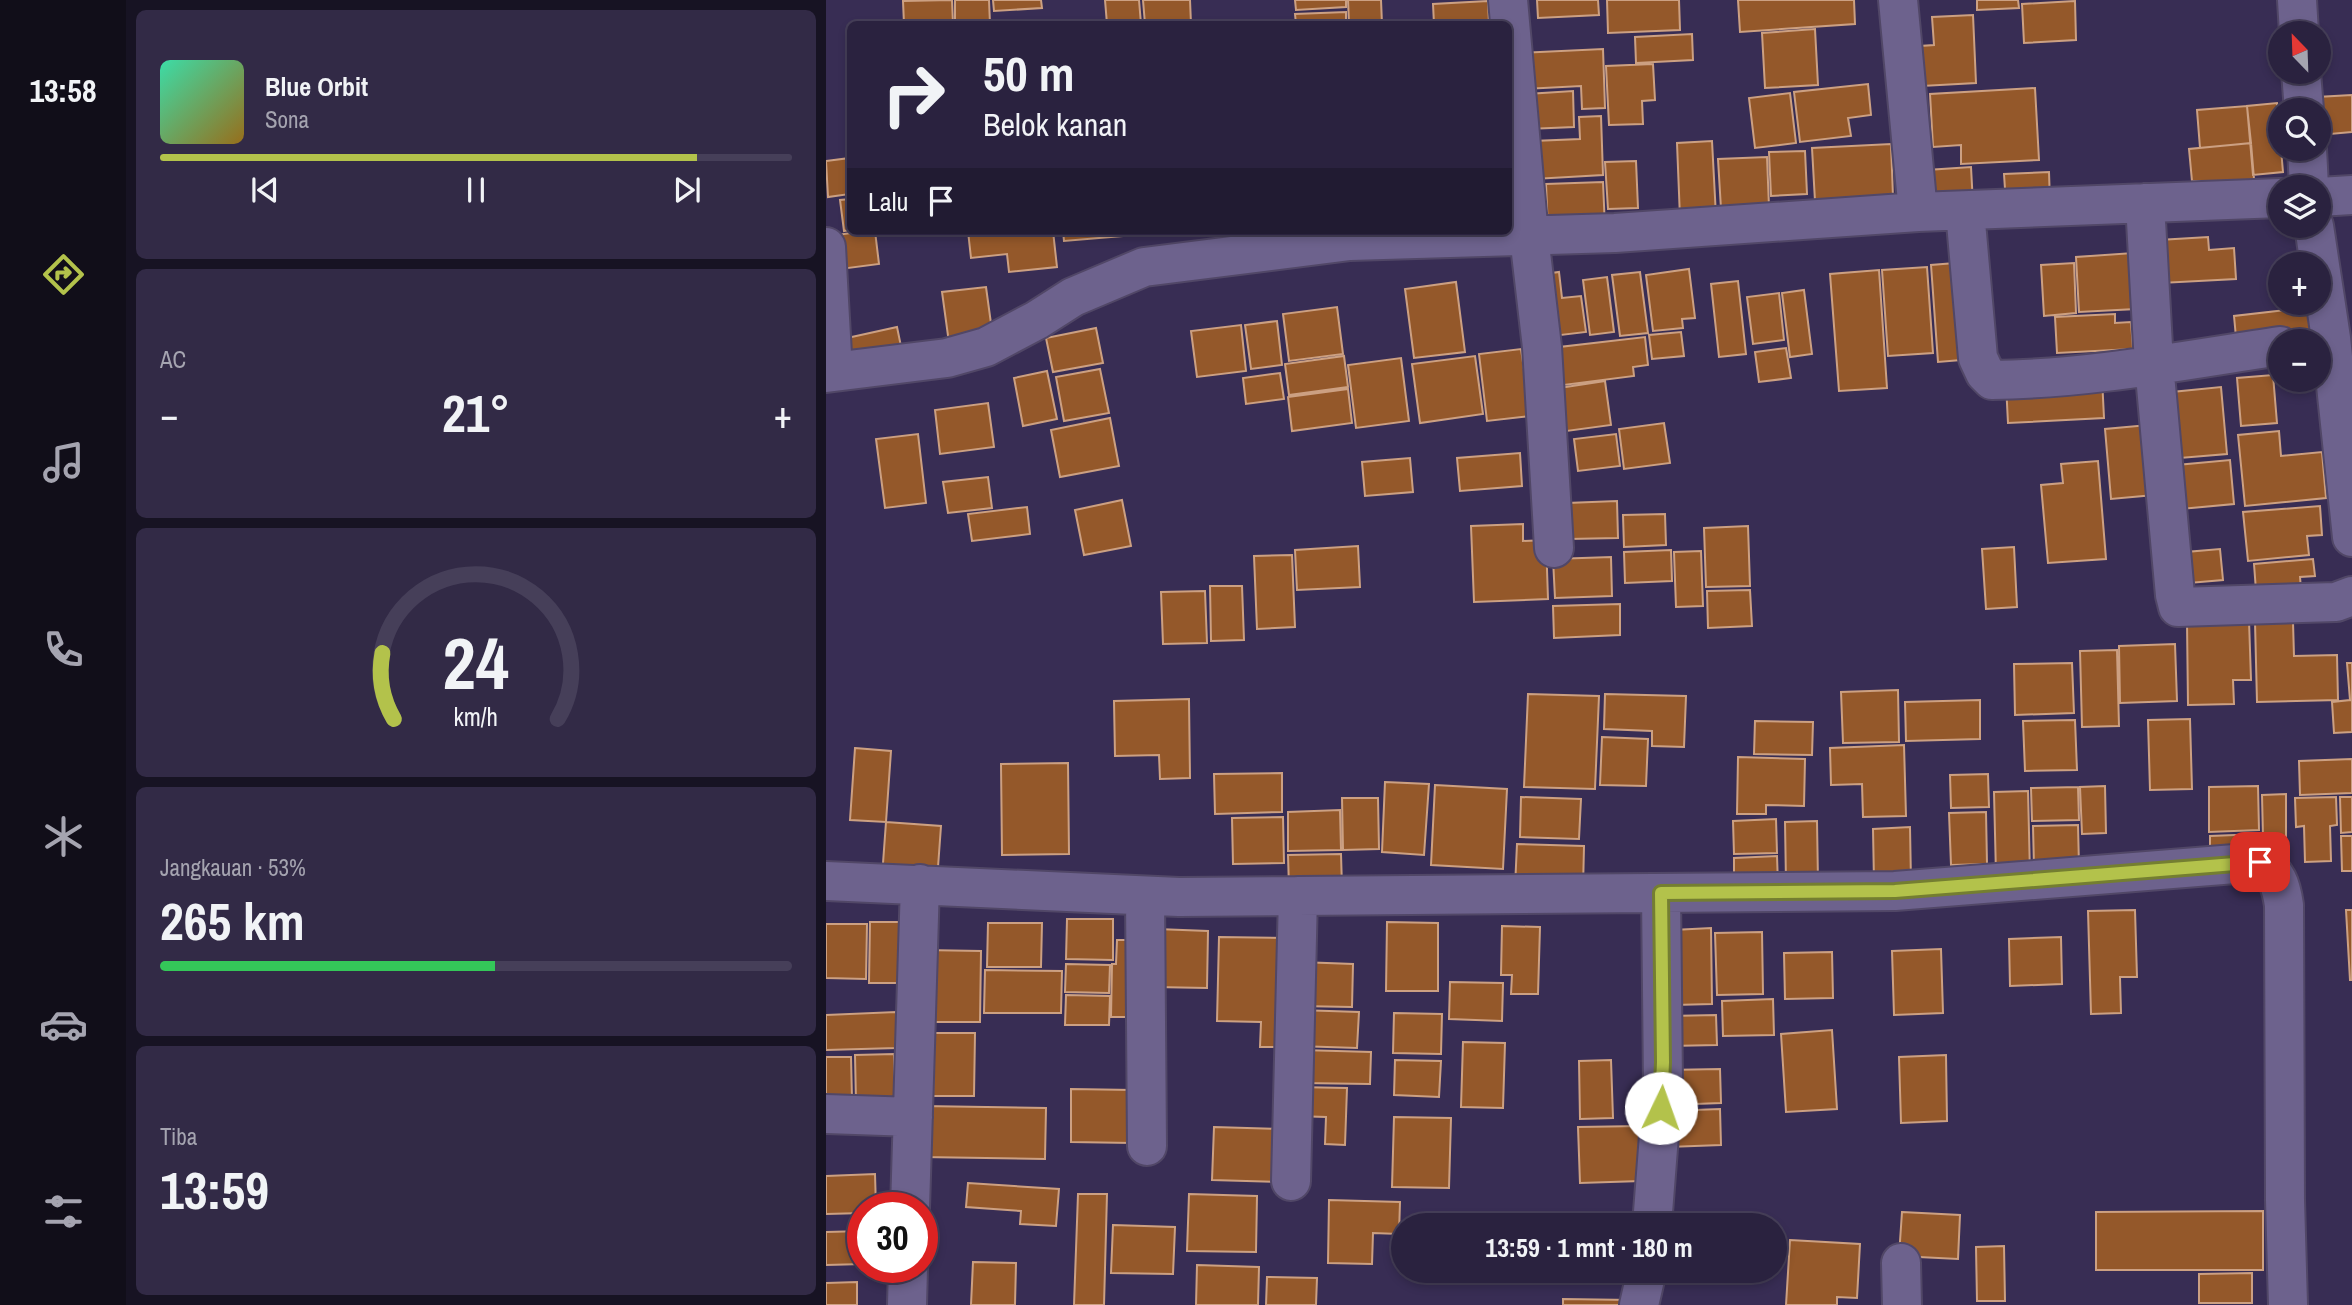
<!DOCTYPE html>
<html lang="id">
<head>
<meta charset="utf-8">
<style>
	:root { --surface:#2a223f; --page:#322a46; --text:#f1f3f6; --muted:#a5a4b0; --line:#463f59; --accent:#b3c24b }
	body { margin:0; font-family:"Archivo Narrow",sans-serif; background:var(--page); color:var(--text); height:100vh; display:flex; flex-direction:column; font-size:26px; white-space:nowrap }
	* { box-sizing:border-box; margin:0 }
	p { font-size:23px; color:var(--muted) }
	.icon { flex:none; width:38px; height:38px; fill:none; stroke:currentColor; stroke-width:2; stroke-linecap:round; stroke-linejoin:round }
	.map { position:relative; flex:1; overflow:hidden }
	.panel { display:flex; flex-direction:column; gap:10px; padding:10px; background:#171323; width:700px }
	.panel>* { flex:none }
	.banner { position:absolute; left:21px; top:21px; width:665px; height:214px; border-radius:10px; box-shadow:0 4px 10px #0003,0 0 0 2px var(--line); background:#2a223f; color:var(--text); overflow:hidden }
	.needle { width:46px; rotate:337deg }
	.tools { position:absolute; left:1442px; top:21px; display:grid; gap:14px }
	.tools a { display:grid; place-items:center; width:63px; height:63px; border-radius:50%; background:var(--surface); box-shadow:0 4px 10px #0003,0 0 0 2px var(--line); font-size:35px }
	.speed { position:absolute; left:21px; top:1192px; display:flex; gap:14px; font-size:35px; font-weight:700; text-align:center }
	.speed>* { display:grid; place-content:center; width:91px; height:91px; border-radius:50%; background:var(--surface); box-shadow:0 4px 10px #0003,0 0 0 2px var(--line); line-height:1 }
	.speed .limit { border:10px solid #d22; background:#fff; color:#111 }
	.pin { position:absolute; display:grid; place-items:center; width:60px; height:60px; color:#fff; margin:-30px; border-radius:14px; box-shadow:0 4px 10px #0006 }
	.me { position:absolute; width:77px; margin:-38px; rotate:3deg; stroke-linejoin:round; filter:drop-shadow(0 0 5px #0008) }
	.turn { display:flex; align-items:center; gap:24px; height:147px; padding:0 21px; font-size:32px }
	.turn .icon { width:91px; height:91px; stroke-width:2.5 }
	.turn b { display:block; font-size:49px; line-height:60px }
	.then { display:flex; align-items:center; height:66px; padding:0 21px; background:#0003; gap:14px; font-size:26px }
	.big { font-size:52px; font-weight:800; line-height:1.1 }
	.panel .widget { flex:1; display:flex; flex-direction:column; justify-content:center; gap:10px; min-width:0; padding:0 24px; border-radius:10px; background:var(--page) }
	.panel .dial { align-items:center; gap:0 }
	.dial svg { height:182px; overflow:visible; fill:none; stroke:var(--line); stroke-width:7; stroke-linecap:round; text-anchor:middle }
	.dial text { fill:var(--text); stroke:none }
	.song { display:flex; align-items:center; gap:21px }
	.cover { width:84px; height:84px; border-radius:10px; background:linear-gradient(135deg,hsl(160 70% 55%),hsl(40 70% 35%)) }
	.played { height:7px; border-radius:4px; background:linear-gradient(90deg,var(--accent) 85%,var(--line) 85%) }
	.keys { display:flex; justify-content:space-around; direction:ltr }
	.heat { display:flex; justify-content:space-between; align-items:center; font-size:38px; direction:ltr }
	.charge { height:10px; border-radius:5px; background:linear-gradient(90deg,#34c759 53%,var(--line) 0) }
	.trip { position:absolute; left:565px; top:1213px; width:396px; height:70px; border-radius:35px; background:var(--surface); box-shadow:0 4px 10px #0003,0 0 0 2px var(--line); font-weight:800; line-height:70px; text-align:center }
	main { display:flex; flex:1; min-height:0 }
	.tabs { display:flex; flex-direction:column; width:126px; justify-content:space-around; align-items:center; background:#110e19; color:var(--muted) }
	.tabs .icon { width:49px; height:49px }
	.tabs .active { color:var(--accent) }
	.tabs b { font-size:32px; color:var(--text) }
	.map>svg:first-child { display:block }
	.building { fill:#94582a; stroke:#cca082; stroke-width:2 }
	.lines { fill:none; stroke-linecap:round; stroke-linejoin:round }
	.minor-casing { stroke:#514767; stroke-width:42 }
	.minor { stroke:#6d628d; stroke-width:38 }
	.route-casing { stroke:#747e31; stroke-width:18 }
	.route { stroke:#b3c24b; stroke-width:12 }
</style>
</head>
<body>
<main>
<nav class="tabs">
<b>13:58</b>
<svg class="icon active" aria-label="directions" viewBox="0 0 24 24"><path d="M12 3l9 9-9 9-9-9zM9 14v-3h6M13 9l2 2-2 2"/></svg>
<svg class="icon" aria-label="music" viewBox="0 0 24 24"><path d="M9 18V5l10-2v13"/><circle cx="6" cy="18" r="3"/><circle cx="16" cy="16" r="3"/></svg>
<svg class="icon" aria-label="phone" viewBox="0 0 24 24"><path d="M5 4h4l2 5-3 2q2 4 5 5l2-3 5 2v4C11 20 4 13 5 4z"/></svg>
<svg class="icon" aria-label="climate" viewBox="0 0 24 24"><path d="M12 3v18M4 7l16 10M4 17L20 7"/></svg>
<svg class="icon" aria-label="car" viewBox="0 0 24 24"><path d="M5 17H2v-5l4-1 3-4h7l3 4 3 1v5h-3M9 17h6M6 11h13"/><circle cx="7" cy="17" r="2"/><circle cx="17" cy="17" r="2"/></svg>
<svg class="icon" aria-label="filters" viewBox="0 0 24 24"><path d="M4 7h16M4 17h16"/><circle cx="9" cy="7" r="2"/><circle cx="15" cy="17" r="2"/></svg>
</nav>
<section class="panel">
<div class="widget">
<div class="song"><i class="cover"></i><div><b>Blue Orbit</b><p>Sona</p></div></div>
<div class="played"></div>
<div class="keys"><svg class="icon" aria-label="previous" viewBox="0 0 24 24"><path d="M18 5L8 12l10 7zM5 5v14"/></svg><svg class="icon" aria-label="pause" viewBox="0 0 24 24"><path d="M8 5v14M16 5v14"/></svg><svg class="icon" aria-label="next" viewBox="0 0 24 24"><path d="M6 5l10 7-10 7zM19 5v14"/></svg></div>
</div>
<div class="widget"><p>AC</p>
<div class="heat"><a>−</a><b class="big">21°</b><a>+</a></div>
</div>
<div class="widget dial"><svg viewBox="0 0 100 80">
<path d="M14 69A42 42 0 1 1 86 69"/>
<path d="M14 69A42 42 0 0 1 9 40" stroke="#b3c24b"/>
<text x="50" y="56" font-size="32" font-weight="700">24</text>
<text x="50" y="72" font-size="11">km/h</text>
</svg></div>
<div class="widget"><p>Jangkauan · 53%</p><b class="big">265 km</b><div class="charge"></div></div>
<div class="widget"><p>Tiba</p><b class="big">13:59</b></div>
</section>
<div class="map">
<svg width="1526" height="1305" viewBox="0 0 1526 1305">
	<rect width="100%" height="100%" fill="#382d54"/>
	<!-- building -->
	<path class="building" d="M126,0L127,24H78L77,1Z
		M129,0H163L164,24H129Z
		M167,0H215L216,8L168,11Z
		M279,0H313L315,24H281Z
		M317,0H364L365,24H319Z
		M469,0H520V7L470,10Z
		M522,0H555L556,24H523Z
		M711,0H772L773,15L712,18Z
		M781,0H853L854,30L782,33Z
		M912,0H1028L1029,24L914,32Z
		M1151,0H1192L1193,8L1151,10Z
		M662,1L663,24H608L607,4Z
		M1249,1L1250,40L1198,43L1196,4Z
		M520,12V24H470L469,14Z
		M1147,15L1150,83L1096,86L1094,46L1108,45L1106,17Z
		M989,29L992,85L939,88L936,33Z
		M866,34L867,60L810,63L809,37Z
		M777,49L779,108L756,109L755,86L697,89L695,53Z
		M827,64L829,100L816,101L817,124L783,125L780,66Z
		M1042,84L1045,115L1022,118L1025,136L974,142L968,92Z
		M1209,88L1213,160L1135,164V145L1107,147L1104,94Z
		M747,91L748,127L702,129L701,94Z
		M964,93L970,143L929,148L923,98Z
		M1526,95V132L1493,135L1491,97Z
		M1451,103L1457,172L1427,175L1421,106Z
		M1421,106L1425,143L1374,148L1371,110Z
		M775,116L777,175L708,179L707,141L754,139L753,117Z
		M886,141L890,216L854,218L851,143Z
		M1425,143L1429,191L1377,196L1375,181H1366L1363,149Z
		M1065,144L1067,197L989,201L986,148Z
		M979,151L981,194L945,196L943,152Z
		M941,157L943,207L895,209L892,159Z
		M24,158V194L2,197L0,161Z
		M810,161L812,208L782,209L779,162Z
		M1145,167L1147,204L1103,207L1101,170Z
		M1223,172L1224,202L1180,204L1178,174Z
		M777,182L779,228L722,230L720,184Z
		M24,199V230L18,231L14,200Z
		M40,231H49L53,264L7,270L3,236Z
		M142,231H227L231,267L183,272L181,254L145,258Z
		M237,231H307L308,235L238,241Z
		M1382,237L1383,250L1408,248L1410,279L1335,283L1333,240Z
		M1307,253L1310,309L1253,312L1250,257Z
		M1141,262L1147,359L1112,362L1105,265Z
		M1248,263L1250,313L1218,316L1215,265Z
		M1101,267L1107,353L1062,356L1056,270Z
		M863,269L869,318L856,319L857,328L827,331L820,275Z
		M1053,270L1061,388L1013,391L1004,274Z
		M733,272L736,298L755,296L760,332L718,337L711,275Z
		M814,272L822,333L794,336L786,275Z
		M781,277L788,332L764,335L757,280Z
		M912,281L920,354L893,357L885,284Z
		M630,282L639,352L588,358L579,289Z
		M160,287L167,338L123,343L116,292Z
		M978,290L986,354L964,357L956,293Z
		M953,293L958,340L927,344L921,297Z
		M511,307L517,354L463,361L457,314Z
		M1486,307L1490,339L1411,348L1408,316Z
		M1289,314V323L1305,322L1307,349L1231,353L1229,317Z
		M451,321L456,365L425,369L419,325Z
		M415,325L420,371L371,377L365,331Z
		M71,327L77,356L19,369L12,340Z
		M270,328L277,363L227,372L220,338Z
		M855,332L858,356L826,359L823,335Z
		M819,337L822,365L807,367L808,376L730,386L725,348Z
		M960,348L965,378L933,382L929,352Z
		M695,349L705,416L661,421L653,354Z
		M518,356L522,387L463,395L459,364Z
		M649,356L657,414L594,423L586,364Z
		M575,358L583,421L530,428L522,365Z
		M274,369L283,413L238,421L230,377Z
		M221,371L231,419L197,426L188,378Z
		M454,373L458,399L420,404L417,378Z
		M1447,375L1451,423L1415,426L1411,378Z
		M1276,378L1278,418L1182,423L1180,384Z
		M779,381L785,425L726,433L720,390Z
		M1395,387L1401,454L1342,459L1336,393Z
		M522,389L526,423L466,431L462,397Z
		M162,403L168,447L114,454L109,410Z
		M284,418L293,466L234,477L225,430Z
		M838,423L844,463L798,469L793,429Z
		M1322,425L1328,495L1285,499L1279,429Z
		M1453,431L1455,456L1496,452L1500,498L1419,506L1412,435Z
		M92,434L100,503L59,508L50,439Z
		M790,434L794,466L752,471L748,439Z
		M694,453L696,486L634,491L631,458Z
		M584,458L587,492L539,496L536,462Z
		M1404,460L1408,504L1344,510L1340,466Z
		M1272,461L1280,559L1222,563L1215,485L1237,483L1235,464Z
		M162,477L166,508L122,513L117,482Z
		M296,500L305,546L258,555L249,510Z
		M791,501L792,538L742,539L741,503Z
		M1494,506L1496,535L1481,536L1483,555L1422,561L1417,512Z
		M201,507L204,534L146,541L142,514Z
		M839,514L840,545L798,547L797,515Z
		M697,524V541L720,540L722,599L648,602L645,526Z
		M922,526L924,586L880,587L878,528Z
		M532,546L534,587L471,590L469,550Z
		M1188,547L1191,607L1160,609L1156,549Z
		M1394,549L1397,580L1363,583L1360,552Z
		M845,550L846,581L799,583L798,552Z
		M875,551L877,606L850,607L848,552Z
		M466,555L469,627L431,629L428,556Z
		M785,557L786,596L729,598L727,559Z
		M1487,559L1489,576L1474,577L1476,600L1431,604L1428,564Z
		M384,586H416L418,640L385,641Z
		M924,590L926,626L882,628L881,591Z
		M379,591L381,643L337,644L335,592Z
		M794,604V635L728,638L727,606Z
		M1423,620L1425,680H1407L1408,704L1362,705L1361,622Z
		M1429,622H1467L1468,656L1511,655L1512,700L1431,702Z
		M1349,644L1351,701L1294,703L1293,646Z
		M1291,650L1293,726L1256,727L1254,651Z
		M1246,663L1248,713L1189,715L1188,664Z
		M1521,663H1526V732L1508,733L1506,702L1524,700Z
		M1072,690L1073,742L1017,743L1015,692Z
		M702,694L773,696L769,789L698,787Z
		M779,694L860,696L858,747L826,746V731L778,729Z
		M363,699L364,778L334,779L333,755L289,756L288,701Z
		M1154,700V739L1080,741L1079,702Z
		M1364,719L1366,789L1324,790L1322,720Z
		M1249,720L1251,770L1199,771L1197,721Z
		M929,721L987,722L986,755L928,754Z
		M776,737L822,739L820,786L774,785Z
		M1078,745L1080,816L1037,817L1036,784L1005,785L1004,748Z
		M29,748L65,751L60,822L24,820Z
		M912,757L979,759L978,806L940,805V814H911Z
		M1526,759V793L1474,795L1473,761Z
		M242,763L243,854L176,855L175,764Z
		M456,773V812L389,814L388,774Z
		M1162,774L1163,807L1125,808L1124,775Z
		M559,782L603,784L598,855L556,852Z
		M609,785L681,789L677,869L605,865Z
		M1279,786L1280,833L1256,834L1254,787Z
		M1432,786L1433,830L1383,832V787Z
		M1252,787L1253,820L1206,821L1205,788Z
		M1202,791L1204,874L1170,875L1168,792Z
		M1460,794V836L1437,837L1436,795Z
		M695,797L755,799L753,839L694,837Z
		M1510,797L1511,825L1504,826L1505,861L1479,862L1478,826L1470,827L1469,798Z
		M1514,797H1526V832L1515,833Z
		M516,798H552L553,849L517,850Z
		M514,810L515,850L462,851V812Z
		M1160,812L1161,864L1125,865L1123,813Z
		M457,817L458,863L407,864L406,818Z
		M950,819L951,853L908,854L907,821Z
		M991,821L992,882L960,883L959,822Z
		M60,822L115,826L111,881L56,877Z
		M1252,825L1253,866L1208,867L1207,826Z
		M1084,827L1085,882H1048L1047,829Z
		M1434,834V859L1384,861V836Z
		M1515,836H1526V871H1516Z
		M691,844L758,846L757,889L689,887Z
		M515,854L516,887L463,888L462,855Z
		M951,856L952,885L908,886V858Z
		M1309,910L1311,977H1294L1295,1013L1265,1014L1262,911Z
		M1520,910H1526V980H1524Z
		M241,919H287V960L240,959Z
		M44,922H75L74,983H43Z
		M561,922L612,923V991H560Z
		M162,923H216L215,967H161Z
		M0,924H41L40,979L0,978Z
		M676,926L714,927L712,994H685L686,975H675Z
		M885,928L886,1004L848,1005L847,930Z
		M331,929L382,931L381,988L329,987Z
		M936,932L937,994L891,995L889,933Z
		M393,937L461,938L458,1047H434L435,1022L391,1021Z
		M1235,937L1236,984L1184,986L1183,939Z
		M291,940H315L314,1017H285L286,964H290Z
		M1115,949L1117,1013L1068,1015L1066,951Z
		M98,950L155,951L154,1022H97Z
		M1006,952L1007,998L959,999L958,953Z
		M474,962L527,964L526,1007L473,1006Z
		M240,964L284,965L283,993L239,992Z
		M159,970L236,971L235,1013H158Z
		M624,982L677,983L676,1021L623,1019Z
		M240,995L284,996L283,1025H239Z
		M947,999L948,1035L897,1036L896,1001Z
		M473,1010L533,1012L531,1048L471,1046Z
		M70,1012L71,1048L0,1050V1015Z
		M568,1013L616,1014L615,1054L567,1053Z
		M890,1015L891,1045L844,1046L843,1016Z
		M1006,1030L1011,1109L960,1112L955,1034Z
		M108,1033H149L148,1096H107Z
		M637,1042L679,1043L677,1108L635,1107Z
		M476,1050L545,1052L544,1084L476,1083Z
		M68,1054L69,1102L30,1103L29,1055Z
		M1120,1055L1121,1121L1075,1123L1073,1057Z
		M0,1057H25L26,1099H0Z
		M569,1060L615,1061L613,1097L568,1095Z
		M785,1060L787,1118L754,1119L753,1061Z
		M894,1069L895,1103L842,1105L841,1070Z
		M470,1087L521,1088L519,1145L499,1144L500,1117L469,1116Z
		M245,1089L307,1090L306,1143L245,1142Z
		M97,1106L220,1108L219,1159L96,1157Z
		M894,1109L895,1145L842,1147L841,1111Z
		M568,1117L625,1118L623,1188L566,1187Z
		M814,1126L815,1181L754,1183L752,1127Z
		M388,1127L459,1129L457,1182L386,1180Z
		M49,1174L50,1208H37V1213L0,1214V1176Z
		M142,1183L233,1189L230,1226L194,1224L195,1211L140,1207Z
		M252,1194H281L278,1305H248Z
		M363,1194L431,1196L430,1252L361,1251Z
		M503,1200L574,1202L573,1234L547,1233L546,1264L502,1263Z
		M1437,1211V1270H1270V1212Z
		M1076,1212L1134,1215L1132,1259L1073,1256Z
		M287,1225L349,1227L347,1274L285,1273Z
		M37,1231V1264L0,1265V1232Z
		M964,1240L1034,1244L1031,1298L1011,1297V1305H960Z
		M1178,1246L1179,1301H1151L1150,1247Z
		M147,1262L190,1263L189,1305H145Z
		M371,1265L433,1267L432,1305H370Z
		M1426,1273V1303H1373V1274Z
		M441,1277L491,1278L490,1305H440Z
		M31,1282V1305H0V1283Z
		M737,1299L805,1300V1305H737Z"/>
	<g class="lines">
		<!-- minor casing -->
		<g class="minor-casing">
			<path id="minor" d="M682,0L703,236L716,347L728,548
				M1072,0L1092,212
				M1471,0L1473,33
				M1475,72L1478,110
				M1481,149L1483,187
				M1493,197L1526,195
				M1319,203L1328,364L1349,595L1352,607L1510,602L1526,596
				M1139,211L1152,358L1159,373L1166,380C1262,379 1359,360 1454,346
				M1488,226L1505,338L1526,537
				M0,247L7,372
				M0,373L121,358L160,347L211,320L247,297L318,267L524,241L789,233L1092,212L1454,198
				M0,881L353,897L1069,891L1434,862C1451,873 1455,885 1458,905L1459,1200L1462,1305
				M319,896L321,1146
				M0,1114L87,1117
				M465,1181L472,896
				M84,1208L94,884
				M826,1225L837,1084L835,893
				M1075,1263L1076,1305
				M81,1305L82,1267
				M813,1305L821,1270"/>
		</g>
		<!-- minor -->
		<use href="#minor" class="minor"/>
	</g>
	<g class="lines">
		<!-- route casing -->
		<g class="route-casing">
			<path id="route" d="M835,1108L837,1062L835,893L1069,891L1434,862"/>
		</g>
		<!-- route -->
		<use href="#route" class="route"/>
	</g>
</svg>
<div class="tools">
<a><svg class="needle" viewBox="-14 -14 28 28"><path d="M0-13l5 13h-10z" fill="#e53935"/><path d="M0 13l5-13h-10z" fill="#a5a4b0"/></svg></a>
<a><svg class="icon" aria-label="search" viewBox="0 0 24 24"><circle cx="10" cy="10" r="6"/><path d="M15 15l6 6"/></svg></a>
<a><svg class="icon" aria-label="layers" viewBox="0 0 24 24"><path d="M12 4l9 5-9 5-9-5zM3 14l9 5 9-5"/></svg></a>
<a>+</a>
<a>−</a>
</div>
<div class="speed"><div class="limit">30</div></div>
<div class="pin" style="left:1434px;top:862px;background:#d93025"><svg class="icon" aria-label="arrive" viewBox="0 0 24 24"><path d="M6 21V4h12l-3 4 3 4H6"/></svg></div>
<svg class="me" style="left:835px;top:1108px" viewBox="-20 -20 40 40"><circle r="19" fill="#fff"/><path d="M0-13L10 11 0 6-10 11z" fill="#b3c24b"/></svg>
<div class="trip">13:59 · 1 mnt · 180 m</div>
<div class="banner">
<div class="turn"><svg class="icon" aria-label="right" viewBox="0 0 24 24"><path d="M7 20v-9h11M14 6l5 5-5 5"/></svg><div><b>50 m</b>Belok kanan</div></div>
<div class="then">Lalu<svg class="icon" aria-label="arrive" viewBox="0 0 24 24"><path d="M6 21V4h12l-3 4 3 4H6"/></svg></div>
</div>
</div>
</main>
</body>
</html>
